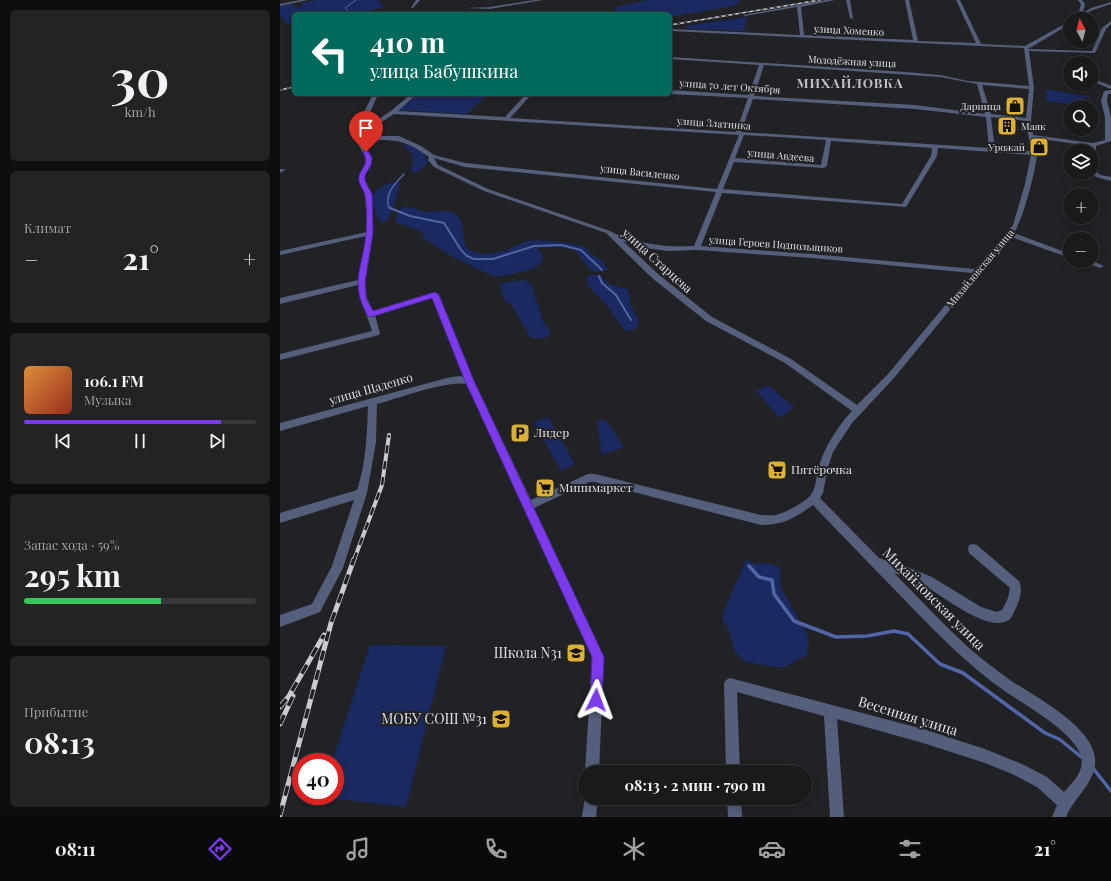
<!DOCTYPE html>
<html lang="ru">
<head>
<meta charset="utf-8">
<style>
	:root { --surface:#191a1c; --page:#222325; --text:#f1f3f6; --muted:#9fa1a3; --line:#37383b; --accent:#7c3aed }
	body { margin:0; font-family:"Playfair Display",serif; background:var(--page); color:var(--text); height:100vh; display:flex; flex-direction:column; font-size:15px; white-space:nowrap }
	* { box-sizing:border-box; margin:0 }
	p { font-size:13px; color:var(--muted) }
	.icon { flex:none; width:22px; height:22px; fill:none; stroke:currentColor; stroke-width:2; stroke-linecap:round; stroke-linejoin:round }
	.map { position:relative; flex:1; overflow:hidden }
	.side { display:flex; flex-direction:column; gap:10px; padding:10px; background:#0e0e0f; width:280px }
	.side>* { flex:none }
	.guide { position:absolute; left:12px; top:12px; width:380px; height:84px; border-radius:6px; box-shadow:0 2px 10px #0003,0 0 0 1px var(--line); background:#00695c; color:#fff; overflow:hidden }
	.needle { width:26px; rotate:353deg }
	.controls { position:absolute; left:783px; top:12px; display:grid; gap:8px }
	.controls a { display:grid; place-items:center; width:36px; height:36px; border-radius:50%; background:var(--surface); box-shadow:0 2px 10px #0003,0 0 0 1px var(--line); font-size:20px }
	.speed { position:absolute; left:12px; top:753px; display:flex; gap:8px; font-size:20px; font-weight:700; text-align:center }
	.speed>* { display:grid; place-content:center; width:52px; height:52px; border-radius:50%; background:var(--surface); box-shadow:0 2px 10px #0003,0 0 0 1px var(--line); line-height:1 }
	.speed .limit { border:6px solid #d22; background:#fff; color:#111 }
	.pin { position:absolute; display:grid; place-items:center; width:34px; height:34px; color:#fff; margin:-41px -17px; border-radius:50% 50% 50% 0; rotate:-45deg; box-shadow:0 0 4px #0007 }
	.pin .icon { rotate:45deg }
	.me { position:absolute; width:44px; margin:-22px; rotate:3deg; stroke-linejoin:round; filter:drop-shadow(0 0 3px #0008) }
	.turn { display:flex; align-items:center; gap:14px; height:84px; padding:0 12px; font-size:18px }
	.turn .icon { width:52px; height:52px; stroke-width:2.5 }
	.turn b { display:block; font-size:28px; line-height:34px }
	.big { font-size:30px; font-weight:700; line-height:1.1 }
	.side .card { flex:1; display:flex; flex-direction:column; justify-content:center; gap:6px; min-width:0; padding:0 14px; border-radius:6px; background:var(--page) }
	.side .dial { align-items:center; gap:0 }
	.dial b { font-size:52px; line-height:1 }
	.song { display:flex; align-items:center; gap:12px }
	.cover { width:48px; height:48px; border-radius:6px; background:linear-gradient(135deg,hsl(30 70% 55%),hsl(10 70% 35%)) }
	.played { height:4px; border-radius:2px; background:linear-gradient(90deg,var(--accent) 85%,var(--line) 85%) }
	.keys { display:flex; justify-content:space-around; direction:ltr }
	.heat { display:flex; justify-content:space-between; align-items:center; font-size:22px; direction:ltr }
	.charge { height:6px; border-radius:3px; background:linear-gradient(90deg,#34c759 59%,var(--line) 0) }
	.trip { position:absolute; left:298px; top:765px; width:234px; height:40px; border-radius:20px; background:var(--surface); box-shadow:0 2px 10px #0003,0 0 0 1px var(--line); font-weight:700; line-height:40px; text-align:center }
	.dock { display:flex; height:64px; justify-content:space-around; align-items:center; background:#0a0a0b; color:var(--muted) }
	.dock .icon { width:28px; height:28px }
	.dock .active { color:var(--accent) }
	.dock b { font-size:18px; color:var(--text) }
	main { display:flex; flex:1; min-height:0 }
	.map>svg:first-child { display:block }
	.green { fill:#1a295f }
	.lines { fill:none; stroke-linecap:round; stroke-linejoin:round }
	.stream-far3 { stroke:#5066a7; stroke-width:1 }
	.stream-far2 { stroke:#5066a7; stroke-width:1.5 }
	.stream-far1 { stroke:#5066a7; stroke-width:2 }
	.stream { stroke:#5066a7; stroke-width:3.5 }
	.minor { fill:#545f7b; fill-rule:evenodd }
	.rail-far2-casing { stroke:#cacbce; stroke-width:1.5 }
	.rail-far1-casing { stroke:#cacbce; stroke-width:4 }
	.rail-casing { stroke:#cacbce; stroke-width:5 }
	.rail-far2 { stroke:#212226; stroke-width:1; stroke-dasharray:3.5; stroke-linecap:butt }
	.rail-far1 { stroke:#212226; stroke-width:2.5; stroke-dasharray:8; stroke-linecap:butt }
	.rail { stroke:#212226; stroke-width:3.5; stroke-dasharray:10; stroke-linecap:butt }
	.route { fill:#7c3aed; stroke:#51269a }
	.labels { text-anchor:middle; stroke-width:4; stroke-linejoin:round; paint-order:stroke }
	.far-street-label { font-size:10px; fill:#dfe0e3; stroke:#212226 }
	.far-poi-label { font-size:10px; fill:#dfe0e3; stroke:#212226; text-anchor:end }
	.street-label { font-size:12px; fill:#dfe0e3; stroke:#212226 }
	.poi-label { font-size:12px; fill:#dfe0e3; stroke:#212226; text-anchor:start }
	.far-district-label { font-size:13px; font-weight:bold; letter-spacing:1px; fill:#bdc0c5; stroke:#212226 }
	.near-street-label { font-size:14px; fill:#dfe0e3; stroke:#212226 }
	.near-poi-label { font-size:14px; fill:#dfe0e3; stroke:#212226; text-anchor:end }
</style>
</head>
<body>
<main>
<section class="side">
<div class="card dial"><b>30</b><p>km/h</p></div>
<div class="card"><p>Климат</p>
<div class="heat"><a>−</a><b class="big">21°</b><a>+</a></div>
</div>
<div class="card">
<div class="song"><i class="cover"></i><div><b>106.1 FM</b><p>Музыка</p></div></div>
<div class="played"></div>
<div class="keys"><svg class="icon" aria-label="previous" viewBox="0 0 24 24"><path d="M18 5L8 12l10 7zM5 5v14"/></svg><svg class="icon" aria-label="pause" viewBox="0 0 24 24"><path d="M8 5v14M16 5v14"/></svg><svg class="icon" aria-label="next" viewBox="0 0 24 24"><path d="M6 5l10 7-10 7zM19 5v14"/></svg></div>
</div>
<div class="card"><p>Запас хода · 59%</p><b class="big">295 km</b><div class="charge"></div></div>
<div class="card"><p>Прибытие</p><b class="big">08:13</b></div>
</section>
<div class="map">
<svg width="831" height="817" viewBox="0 0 831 817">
	<rect width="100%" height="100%" fill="#212226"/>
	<!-- green -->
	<path class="green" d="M37,0H97L105,7L84,12L83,14H14V24L6,23L0,15V6L14,4L13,7H20L23,3Z
		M368,0H458L460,2L454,6L390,17V14H335L334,10L336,7Z
		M466,17H467L464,31L408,29L406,26Z
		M766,89L813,97L803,98V106L766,101Z
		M139,94H208L187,114L118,110Z
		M125,144C134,145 148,153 147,163L139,171L134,173L130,171C136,159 133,154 124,145Z
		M113,182H119L121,184C115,194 113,222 102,223C96,218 89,198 96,191C100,187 108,184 113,182Z
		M124,207C133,206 140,212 149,212C154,212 159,210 165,211C186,212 181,232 186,247C195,256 216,255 228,250C234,247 240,243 247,241C260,239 293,243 305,247L309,252L323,262L328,269L323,271L315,272L307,266L295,250L278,247L257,248L263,256V260L258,266L250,270L223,276H213L173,257L145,239L141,231L118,223L116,221C115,216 119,209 124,207Z
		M311,275H320L330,285L347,289L349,294L350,303L359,321L356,329L350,331H346L341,326L325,303L308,286L306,277Z
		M242,280L247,281L251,284L263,321L271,333L268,337L256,339L251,338L231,305L225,301L220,288L221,283Z
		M488,385L514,407L500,418L476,391Z
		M268,417L295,464L281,471L254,422Z
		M326,420L344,447L322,455L317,421Z
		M466,560L476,564L487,563L500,567V586L529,638L527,655L503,668L466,662L455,652L449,631L442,617C449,598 458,579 466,560Z
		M90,645L166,646L126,807L41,797V796H55V762H52Z"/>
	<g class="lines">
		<!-- stream-far3 -->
		<path class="stream-far3" d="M76,0L65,8L69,12L81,14"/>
		<!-- stream-far2 -->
		<path class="stream-far2" d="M112,209L109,208C104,193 115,184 124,174"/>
		<!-- stream-far1 -->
		<path class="stream-far1" d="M110,208L130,216L164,223L181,250L187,256L194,259H213L254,246L281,245L301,250L322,270
			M319,276L322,283L336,295L351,320"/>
		<!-- stream -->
		<path class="stream" d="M469,566L479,577L492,580L494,594L514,621L556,637L587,636L614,631L628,634L660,664L683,673L765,733L779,739L804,759
			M812,767L831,791"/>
		<!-- minor -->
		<path class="minor" d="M20,0H28L0,6V4Z
			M136,0H140L133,8H131Z
			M254,0H263L210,9L186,8L210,7Z
			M546,0H555L521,7L524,35L633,40L625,0H629L638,41L696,43L676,0H680L701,44L745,46L790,21V24L748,49L812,51L822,28L831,21V24L826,29L815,53L749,51L754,88L751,120L753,135L813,143L825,140V117L821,101L824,91L831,90V94H828L827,101L831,117V141L816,146V171L820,175L831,177V181L816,177L811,173H812V151H810V146L754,138C755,143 757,149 757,153C756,171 743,219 734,233L790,254V258L731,237L700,273L614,378L572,423L553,452L548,467L543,493L540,498L599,558L630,568L652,577L701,607L717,612L722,610L728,598L730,588L689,553L688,549L689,545L693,544L697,545L739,581C743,590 740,599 736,608C734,611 733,616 730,619C711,636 662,595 645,586C635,580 624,576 614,573C639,598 663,624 689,648C702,659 716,670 730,680C754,696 812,726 815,758C817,782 794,797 786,817H772L777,805L757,787L732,774L705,763L643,743L557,719L564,817H550L544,716L457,692L460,772H446L444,684L446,680L450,678L643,729L705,749L742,764L767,777L784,792C793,782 807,769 800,753C789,730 750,708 729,694C686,665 651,627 615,590C588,562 560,534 533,505C515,518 504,525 481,525L315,482H309L254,508L324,657L319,772H305L312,657L187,384C167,380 119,398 97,404L96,442L87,493L63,568L40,612L0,627V615L32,604L52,566L74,500L0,523V513L77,490C86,463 87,434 88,406L0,431V423L167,378L179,376L184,377L153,298L95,315L100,333L99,335L0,360V354L92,331C87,315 80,301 78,285L0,304V298L78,280L86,236L0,255V251L87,232L85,194L79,181V175L85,165L86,158L76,141V135L78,124L92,96L97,97L82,130L111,111L131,94H137L118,111L225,117L246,94H252L230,118L456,132L468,98L390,94V90L469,95L479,65L390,59V57L626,72L660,75L688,81L749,86L744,48L390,31V29L520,35L517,7L465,16L463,15ZM484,65L660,77L697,84L705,114L635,105L474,96ZM702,85L749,89L746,118L711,114ZM473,99L635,109L706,117L709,148L461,132ZM114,114L459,135L437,189L185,163L154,155L141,146L119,136H100L82,139L81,135ZM711,117L746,121L751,151L715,149ZM464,135L546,140L541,165L455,158ZM100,140C123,140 130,144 149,157L148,160L154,167L204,191L326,233L372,278L426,321L505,363L572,411C558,426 545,446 539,466C536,474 537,485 532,493C528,501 505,513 496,515C491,516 486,515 481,515L315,474H308L251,500L194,381L158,293H155L93,311L87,298L85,282L93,233L91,194L85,181V175L91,165L92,158L83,142ZM551,141L652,148L651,156L622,204L443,189L454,162L544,168L547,166ZM658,148L751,155L745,184L733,225L695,269L532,254L421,246L442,193L626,207L657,156ZM154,158L185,167L436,192L414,246C390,247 372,246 348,238C342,236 336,235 330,231L208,189L158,165ZM343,241L365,248L388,251L417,250L532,258L692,273L608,374L577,405L511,359L432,317L378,274Z
			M566,0H570L573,19L570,18Z
			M798,0H802L805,4L803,13L811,8L831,2V4L813,10L797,18L795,17L798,15L801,4Z
			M812,78L831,86V89L812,81Z
			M0,169H4L5,170L0,173Z
			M801,261H812L824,266L820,268Z
			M305,796V798H318L316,817H302Z
			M447,798H461L462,817H448Z"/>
		<!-- rail-far2 casing -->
		<g class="rail-far2-casing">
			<path id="rail-far2" d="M390,25L540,0
				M0,90L14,87"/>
		</g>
		<!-- rail-far1 casing -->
		<g class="rail-far1-casing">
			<path id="rail-far1" d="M74,560L102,485L109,435"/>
		</g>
		<!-- rail casing -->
		<g class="rail-casing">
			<path id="rail" d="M0,707L9,696L44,635
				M0,724L13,696
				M0,815L51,623L74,559"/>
		</g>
		<!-- rail-far2 -->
		<use href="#rail-far2" class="rail-far2"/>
		<!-- rail-far1 -->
		<use href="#rail-far1" class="rail-far1"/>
		<!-- rail -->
		<use href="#rail" class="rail"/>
	</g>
	<!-- route -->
	<path class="route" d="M84,151H88L92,158L91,165L85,175V181L92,194L93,233L85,282L86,298L93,311L155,292L159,295L194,381L324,657L322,700L321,705L316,707L311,705L310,700L312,657L185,381L152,298L91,317L88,316C68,282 84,266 86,232C87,221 87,206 85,195C84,190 80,186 79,181C77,169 91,167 83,152Z"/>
	<!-- icons -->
	<defs>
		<g id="shop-square" transform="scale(1)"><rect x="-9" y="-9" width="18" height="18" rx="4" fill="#ddb133" stroke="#212226"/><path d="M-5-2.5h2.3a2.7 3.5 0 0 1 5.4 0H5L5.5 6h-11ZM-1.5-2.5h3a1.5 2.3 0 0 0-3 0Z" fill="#111"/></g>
		<g id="building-square" transform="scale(1)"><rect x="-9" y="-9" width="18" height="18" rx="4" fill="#ddb133" stroke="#212226"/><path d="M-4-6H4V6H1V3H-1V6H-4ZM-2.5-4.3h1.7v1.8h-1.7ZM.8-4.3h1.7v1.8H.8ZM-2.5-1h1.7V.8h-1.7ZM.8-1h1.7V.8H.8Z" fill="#111"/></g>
		<g id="parking-square" transform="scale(1)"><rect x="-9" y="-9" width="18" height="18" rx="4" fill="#ddb133" stroke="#212226"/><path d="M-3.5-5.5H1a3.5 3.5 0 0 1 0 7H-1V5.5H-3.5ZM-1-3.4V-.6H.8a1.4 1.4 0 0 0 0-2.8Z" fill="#111"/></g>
		<g id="supermarket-square" transform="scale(1)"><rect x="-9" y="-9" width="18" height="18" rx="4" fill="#ddb133" stroke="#212226"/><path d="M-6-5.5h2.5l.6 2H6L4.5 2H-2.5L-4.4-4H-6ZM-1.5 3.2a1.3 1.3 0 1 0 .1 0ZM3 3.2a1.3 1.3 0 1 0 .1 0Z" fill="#111"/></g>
		<g id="school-square" transform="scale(1)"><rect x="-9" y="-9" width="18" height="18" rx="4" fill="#ddb133" stroke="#212226"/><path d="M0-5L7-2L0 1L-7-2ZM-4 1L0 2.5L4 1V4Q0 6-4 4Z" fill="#111"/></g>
	</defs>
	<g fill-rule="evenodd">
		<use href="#shop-square" x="735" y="106"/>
		<use href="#building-square" x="727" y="126"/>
		<use href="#shop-square" x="759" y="147"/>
		<use href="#parking-square" x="240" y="433"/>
		<use href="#supermarket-square" x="497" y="470"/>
		<use href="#supermarket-square" x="265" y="488"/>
		<use href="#school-square" x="296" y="653"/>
		<use href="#school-square" x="221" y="719"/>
	</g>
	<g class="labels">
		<!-- far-street labels -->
		<g class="far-street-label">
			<text transform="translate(569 30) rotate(3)" y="4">улица Хоменко</text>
			<text transform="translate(572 61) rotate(3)" y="4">Молодёжная улица</text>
			<text transform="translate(450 86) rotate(4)" y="4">улица 70 лет Октября</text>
			<text transform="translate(434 123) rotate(4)" y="4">улица Златника</text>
			<text transform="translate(501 155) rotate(5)" y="4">улица Авдеева</text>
			<text transform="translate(360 172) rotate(6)" y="4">улица Василенко</text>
			<text transform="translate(496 244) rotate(4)" y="4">улица Героев Подпольщиков</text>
			<text transform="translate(700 268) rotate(-50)" y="4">Михайловская улица</text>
		</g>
		<!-- far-poi labels -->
		<g class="far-poi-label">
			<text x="721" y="110">Дарница</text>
			<text x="741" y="130" text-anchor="start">Маяк</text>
			<text x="745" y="151">Урожай</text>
		</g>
		<!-- street labels -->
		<g class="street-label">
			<text transform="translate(377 261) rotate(42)" y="4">улица Старцева</text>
			<text transform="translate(91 389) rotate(-16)" y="4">улица Щаденко</text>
		</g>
		<!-- poi labels -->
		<g class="poi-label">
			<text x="254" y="437">Лидер</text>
			<text x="511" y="474">Пятёрочка</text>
			<text x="279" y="492">Минимаркет</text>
		</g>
		<!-- far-district labels -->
		<g class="far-district-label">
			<text x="570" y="88">МИХАЙЛОВКА</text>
		</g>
		<!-- near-street labels -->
		<g class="near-street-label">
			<text transform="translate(654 599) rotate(45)" y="5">Михайловская улица</text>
			<text transform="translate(628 716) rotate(17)" y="5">Весенняя улица</text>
		</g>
		<!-- near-poi labels -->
		<g class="near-poi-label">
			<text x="282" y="658">Школа N31</text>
			<text x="207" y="724">МОБУ СОШ №31</text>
		</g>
	</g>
</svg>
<div class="controls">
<a><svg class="needle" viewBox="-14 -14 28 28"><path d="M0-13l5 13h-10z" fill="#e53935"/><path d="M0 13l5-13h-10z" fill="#9fa1a3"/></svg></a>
<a><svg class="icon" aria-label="sound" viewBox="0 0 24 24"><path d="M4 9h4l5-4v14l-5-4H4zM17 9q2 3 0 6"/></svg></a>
<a><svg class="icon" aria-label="search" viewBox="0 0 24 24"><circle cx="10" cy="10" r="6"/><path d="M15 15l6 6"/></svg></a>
<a><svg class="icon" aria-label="layers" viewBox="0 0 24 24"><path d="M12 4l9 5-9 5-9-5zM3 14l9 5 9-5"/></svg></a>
<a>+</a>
<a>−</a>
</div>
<div class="speed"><div class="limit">40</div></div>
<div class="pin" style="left:86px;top:152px;background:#d93025"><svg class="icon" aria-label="arrive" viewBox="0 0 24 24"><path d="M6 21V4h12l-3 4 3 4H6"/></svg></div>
<svg class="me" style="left:316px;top:700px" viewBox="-20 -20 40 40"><path d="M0-17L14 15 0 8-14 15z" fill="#7c3aed" stroke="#fff" stroke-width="4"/></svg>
<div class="trip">08:13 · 2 мин · 790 m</div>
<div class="guide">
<div class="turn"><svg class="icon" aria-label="left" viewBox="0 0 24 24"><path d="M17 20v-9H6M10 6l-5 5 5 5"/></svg><div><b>410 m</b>улица Бабушкина</div></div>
</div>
</div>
</main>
<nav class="dock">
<b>08:11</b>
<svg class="icon active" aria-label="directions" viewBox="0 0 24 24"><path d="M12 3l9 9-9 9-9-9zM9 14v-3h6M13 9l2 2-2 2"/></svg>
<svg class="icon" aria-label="music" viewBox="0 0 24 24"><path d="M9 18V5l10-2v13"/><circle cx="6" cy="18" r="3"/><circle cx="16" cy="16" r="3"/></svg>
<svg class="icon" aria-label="phone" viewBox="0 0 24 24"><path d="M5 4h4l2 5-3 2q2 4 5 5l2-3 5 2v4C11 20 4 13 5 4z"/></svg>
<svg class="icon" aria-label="climate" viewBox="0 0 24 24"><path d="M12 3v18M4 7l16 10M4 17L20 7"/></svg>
<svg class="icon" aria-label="car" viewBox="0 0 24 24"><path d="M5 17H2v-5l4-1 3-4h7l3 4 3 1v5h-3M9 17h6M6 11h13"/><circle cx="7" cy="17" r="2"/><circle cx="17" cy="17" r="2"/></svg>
<svg class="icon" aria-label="filters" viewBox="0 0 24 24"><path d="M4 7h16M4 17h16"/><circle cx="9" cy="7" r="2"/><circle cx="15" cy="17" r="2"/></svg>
<b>21°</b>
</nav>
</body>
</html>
